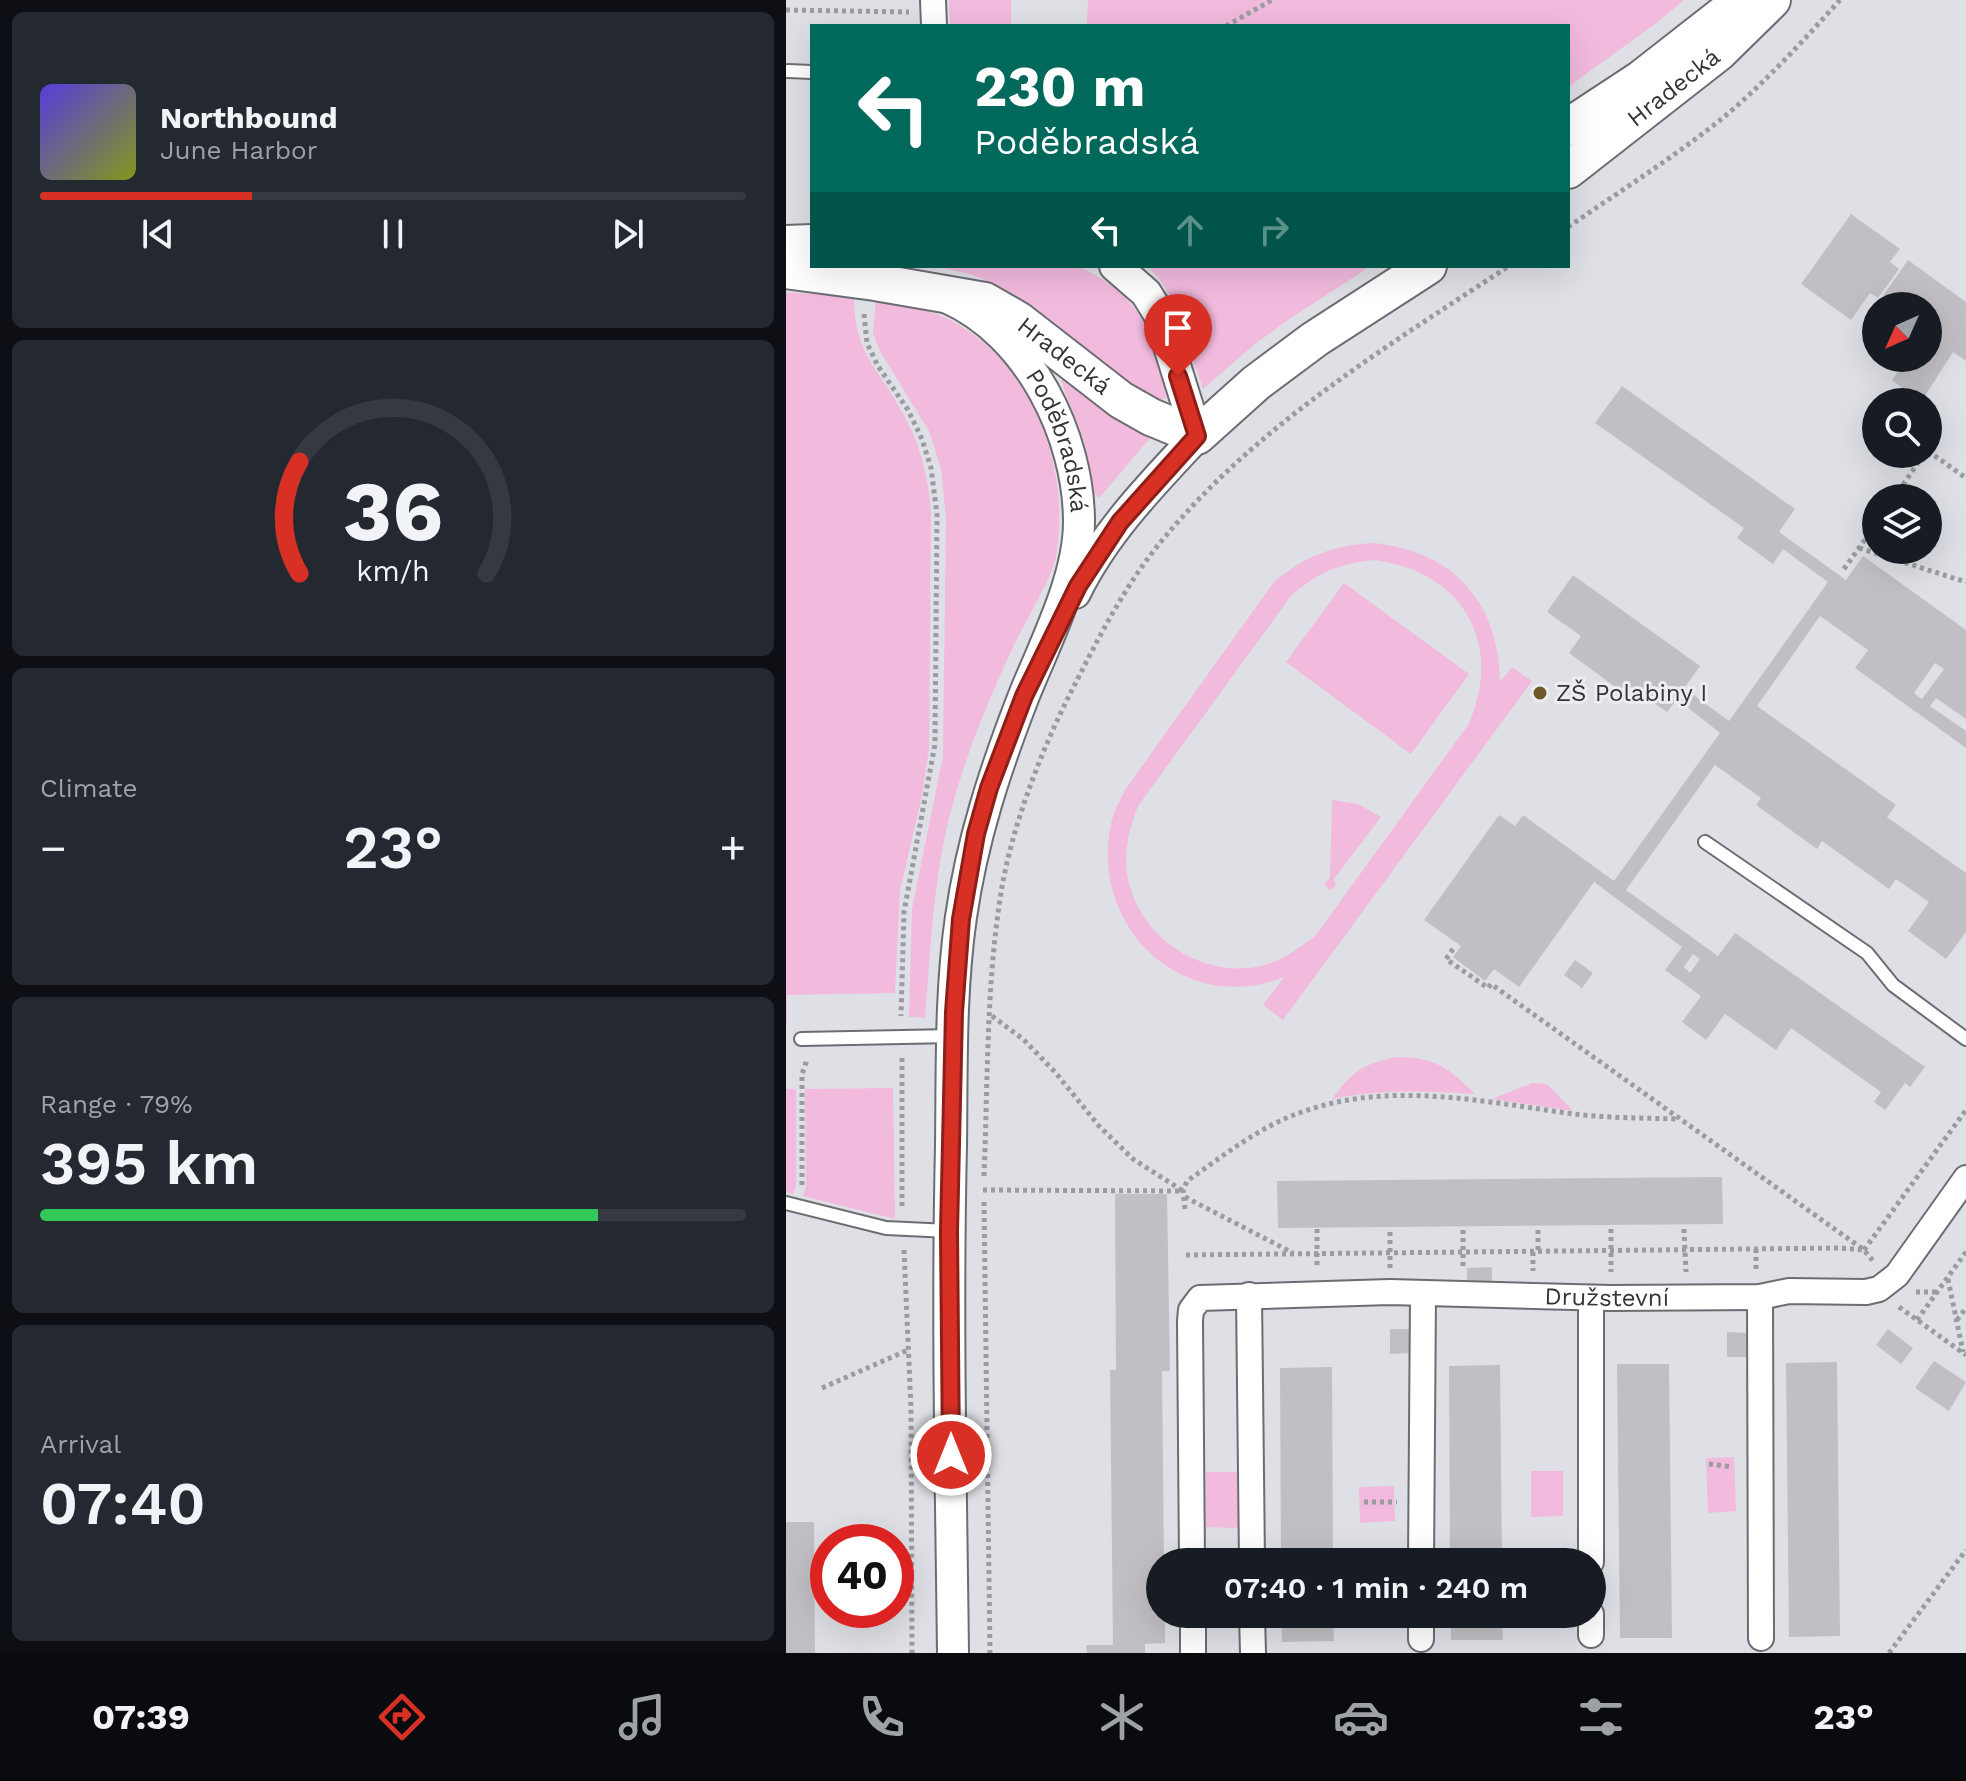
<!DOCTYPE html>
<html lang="en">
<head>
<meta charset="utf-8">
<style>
	:root { --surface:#171b24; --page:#242831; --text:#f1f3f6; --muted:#9ea1a6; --line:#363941; --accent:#d93025 }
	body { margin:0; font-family:"Work Sans",sans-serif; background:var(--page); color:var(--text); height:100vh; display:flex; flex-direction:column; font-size:30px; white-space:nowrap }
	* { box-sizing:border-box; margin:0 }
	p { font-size:26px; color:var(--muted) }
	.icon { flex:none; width:44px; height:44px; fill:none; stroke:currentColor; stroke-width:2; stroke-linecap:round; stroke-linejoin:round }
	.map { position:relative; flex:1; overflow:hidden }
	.drawer { display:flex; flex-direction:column; gap:12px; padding:12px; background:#0d0f14; width:786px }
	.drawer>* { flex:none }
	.top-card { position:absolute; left:24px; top:24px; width:760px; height:244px; border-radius:0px; box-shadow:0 8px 32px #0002; background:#00695c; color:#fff; overflow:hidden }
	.needle { width:52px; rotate:225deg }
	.buttons { position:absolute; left:1076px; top:292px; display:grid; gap:16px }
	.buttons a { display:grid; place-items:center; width:80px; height:80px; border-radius:50%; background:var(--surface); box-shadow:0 8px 32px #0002; font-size:40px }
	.speed { position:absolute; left:24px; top:1524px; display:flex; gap:16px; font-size:40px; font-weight:700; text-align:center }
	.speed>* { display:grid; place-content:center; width:104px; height:104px; border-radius:50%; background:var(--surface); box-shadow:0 8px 32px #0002; line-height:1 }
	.speed .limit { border:12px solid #d22; background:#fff; color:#111 }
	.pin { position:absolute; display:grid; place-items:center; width:68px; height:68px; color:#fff; margin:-82px -34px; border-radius:50% 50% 50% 0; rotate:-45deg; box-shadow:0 0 8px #0007 }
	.pin .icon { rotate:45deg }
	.me { position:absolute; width:88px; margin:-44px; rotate:0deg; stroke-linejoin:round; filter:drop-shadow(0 0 6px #0008) }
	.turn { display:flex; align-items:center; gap:28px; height:168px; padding:0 32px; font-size:36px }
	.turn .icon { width:104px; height:104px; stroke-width:2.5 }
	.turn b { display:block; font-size:56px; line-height:68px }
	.lanes { display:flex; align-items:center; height:76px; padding:0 32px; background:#0003; justify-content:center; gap:40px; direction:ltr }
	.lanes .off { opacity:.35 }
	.big { font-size:60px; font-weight:600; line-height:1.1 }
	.drawer .card { flex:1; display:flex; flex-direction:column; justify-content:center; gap:12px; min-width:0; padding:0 28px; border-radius:12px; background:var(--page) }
	.drawer .dial { align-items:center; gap:0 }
	.dial svg { height:208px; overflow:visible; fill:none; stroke:var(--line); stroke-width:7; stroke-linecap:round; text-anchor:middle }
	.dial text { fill:var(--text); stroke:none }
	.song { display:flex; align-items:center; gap:24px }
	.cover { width:96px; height:96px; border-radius:12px; background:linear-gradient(135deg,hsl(250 70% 55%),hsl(70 70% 35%)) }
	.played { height:8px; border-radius:4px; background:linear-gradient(90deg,var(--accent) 30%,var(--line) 30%) }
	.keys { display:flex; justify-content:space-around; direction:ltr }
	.heat { display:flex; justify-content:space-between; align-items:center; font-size:44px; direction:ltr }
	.charge { height:12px; border-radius:6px; background:linear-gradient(90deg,#34c759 79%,var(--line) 0) }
	.trip { position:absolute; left:360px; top:1548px; width:460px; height:80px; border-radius:40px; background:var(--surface); box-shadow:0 8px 32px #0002; font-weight:600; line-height:80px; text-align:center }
	.tabs { display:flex; height:128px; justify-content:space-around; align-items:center; background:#090b0e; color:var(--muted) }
	.tabs .icon { width:56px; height:56px }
	.tabs .on { color:var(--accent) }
	.tabs b { font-size:36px; color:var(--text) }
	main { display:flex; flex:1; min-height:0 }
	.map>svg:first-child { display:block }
	.green { fill:#f2badd; fill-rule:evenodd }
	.building { fill:#c2bfc4; fill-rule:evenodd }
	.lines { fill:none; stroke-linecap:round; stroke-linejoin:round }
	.service-casing { stroke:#6c6d72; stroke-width:16 }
	.minor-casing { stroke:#6c6d72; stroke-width:28 }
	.tertiary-casing { stroke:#6c6d72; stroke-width:34 }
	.secondary-casing { stroke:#6c6d72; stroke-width:40 }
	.path { stroke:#9a9c9f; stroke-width:5; stroke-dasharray:4 4; stroke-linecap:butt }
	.service { stroke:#fff; stroke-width:12 }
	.minor { stroke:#fff; stroke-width:24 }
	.tertiary { stroke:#fff; stroke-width:30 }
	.secondary { stroke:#fff; stroke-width:36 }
	.route-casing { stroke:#8d1f18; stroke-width:20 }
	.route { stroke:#d93025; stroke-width:14 }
	.poi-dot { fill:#6d5827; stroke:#ebedf2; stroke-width:3 }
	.labels { text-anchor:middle; stroke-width:6; stroke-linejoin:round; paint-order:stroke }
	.street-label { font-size:24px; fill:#343537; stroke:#ebedf2 }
	.poi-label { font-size:24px; fill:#343537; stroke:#ebedf2; text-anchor:start }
</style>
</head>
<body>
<main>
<section class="drawer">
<div class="card">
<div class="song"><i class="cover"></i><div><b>Northbound</b><p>June Harbor</p></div></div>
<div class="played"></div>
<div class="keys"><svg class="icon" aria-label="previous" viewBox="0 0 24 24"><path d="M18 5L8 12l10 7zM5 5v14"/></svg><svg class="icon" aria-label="pause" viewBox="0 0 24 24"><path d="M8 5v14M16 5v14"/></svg><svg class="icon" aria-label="next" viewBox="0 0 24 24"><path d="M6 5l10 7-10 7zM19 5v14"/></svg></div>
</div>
<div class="card dial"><svg viewBox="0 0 100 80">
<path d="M14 69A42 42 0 1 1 86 69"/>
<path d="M14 69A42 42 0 0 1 14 26" stroke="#d93025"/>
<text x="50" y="56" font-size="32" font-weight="700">36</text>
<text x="50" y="72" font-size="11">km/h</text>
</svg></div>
<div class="card"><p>Climate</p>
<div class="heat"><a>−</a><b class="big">23°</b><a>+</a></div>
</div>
<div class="card"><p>Range · 79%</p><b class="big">395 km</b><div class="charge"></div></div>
<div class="card"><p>Arrival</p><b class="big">07:40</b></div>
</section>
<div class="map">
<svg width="1180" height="1653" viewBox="0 0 1180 1653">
	<rect width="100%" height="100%" fill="#dee0e5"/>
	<!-- green -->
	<path class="green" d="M163,0H225V26H164Z
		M302,0H898L869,24L782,87V26H301Z
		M129,266H290C335,284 361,314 372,361C375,373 380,386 380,398L375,400C354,389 335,378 316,364C269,328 227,281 166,270C154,267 141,267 129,266Z
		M361,266H585L505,318L469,344L417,389L389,304L373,278Z
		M0,292L68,297C68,358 98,373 121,421C136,450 142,479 145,511L143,748L136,796L114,890L109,993L1,995V1025H0Z
		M90,298C114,303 138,308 160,318C245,359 286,466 270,556C267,576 239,622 229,643C204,696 181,751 166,807C147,875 145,948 139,1018L123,1017L126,909L157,756L160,518L155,469L143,431L95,353L87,334Z
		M277,379L365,437L313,498L308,493L297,438L275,381Z
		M588,543C668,552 713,602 714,682L726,667L746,681L497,1020L477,1005L498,977C397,1017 303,927 325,824C327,812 334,801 339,790L488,582C519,556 548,545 588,543ZM588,560C676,571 719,643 682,725L530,935C513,949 494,962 471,967C410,977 349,933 341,872C338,848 344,827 352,806L505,596C531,573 554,563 588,560Z
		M558,583L683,674L625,754L500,662Z
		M546,800L572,804L595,817L548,879L550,886L544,890L538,884L544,878Z
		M611,1057C649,1057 663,1068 689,1094C640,1091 594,1089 546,1099C567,1071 576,1064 611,1057Z
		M746,1083L761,1084L787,1111L706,1099Z
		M107,1088L109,1219L17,1196L20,1186L19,1089Z
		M0,1089H10V1185L7,1194L0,1192Z
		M948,1457L950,1511L922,1513L920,1458Z
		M745,1471H777V1516L745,1517Z
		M420,1472H452V1528L420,1527Z
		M608,1486L609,1521L574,1523L573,1487Z"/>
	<!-- building -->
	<path class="building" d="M1065,214L1114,249L1104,262L1113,269L1092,298L1084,293L1065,320L1015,284Z
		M1122,260L1180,302V361L1167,352L1135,402L1106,380L1121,358H1142V306H1102L1094,300Z
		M836,386L1009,509L993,532L1060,580L1077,556L1180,630V719L1150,698L1144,706L1180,731V748L1069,668L1082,650L1034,616L971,706L1110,805L1101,817L1180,873V932L1160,959L1122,931L1143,902L1110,879L1103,889L1036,841L1031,849L970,805L975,798L929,765L840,890L932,956L949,933L1139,1067L1124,1087L1119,1083L1099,1110L1088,1102L1095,1092L1005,1028L990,1050L939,1014L920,1040L896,1022L915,996L879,970L896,947L808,882L733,987L708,969L699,981L667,957L675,946L638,920L713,815L729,826L737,815L828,881L934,733L891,699L881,712L845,687L839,694L783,653L795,636L761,612L787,575L914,666L898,688L943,721L1042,582L997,549L987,564L951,538L958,528L809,423ZM1149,663L1158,669L1136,699L1128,693ZM907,954L914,959L904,973L898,967Z
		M789,960L807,973L796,988L778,975Z
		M936,1177L937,1224L492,1228L491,1181Z
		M329,1194H381L384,1371H376L378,1562H374V1614H379V1643L359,1644V1653H301L300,1645H327L324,1370H330Z
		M706,1267V1289H681V1268Z
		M604,1329H624L625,1353L604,1354Z
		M1102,1329L1127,1348L1115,1364L1090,1345Z
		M941,1332L962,1333V1357H941Z
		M1148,1361L1180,1382L1163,1411L1129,1388Z
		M1051,1362L1054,1636L1003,1637L1000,1363Z
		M831,1364H883L886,1638H834Z
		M714,1365L716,1562H664L663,1366Z
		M546,1367L547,1562H495L494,1368Z
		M0,1522H28L29,1653H0Z
		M495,1614H547L548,1641L496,1642Z
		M665,1614H716L717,1640H665Z"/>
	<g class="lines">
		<!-- service casing -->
		<g class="service-casing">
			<path id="service" d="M2,71L26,72
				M919,842L1081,953L1107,985L1180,1039
				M15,1039L167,1036
				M0,1203L100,1228L163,1231"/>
		</g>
		<!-- minor casing -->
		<g class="minor-casing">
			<g id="minor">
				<path d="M147,0L148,26"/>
				<path d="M463,1295L466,1562"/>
				<path d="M974,1297L975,1638"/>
				<path id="s1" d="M406,1562L404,1321L405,1310L414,1298L604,1292L825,1298L974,1297L1003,1291L1080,1292L1093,1289L1111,1275L1180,1178"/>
				<path d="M635,1562L637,1294"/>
				<path d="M805,1562V1298"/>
				<path d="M407,1614V1653"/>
				<path d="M466,1614L467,1653"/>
				<path d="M805,1614V1635"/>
				<path d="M635,1639V1614"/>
			</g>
		</g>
		<!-- tertiary casing -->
		<g class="tertiary-casing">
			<g id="tertiary">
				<path id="s2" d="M162,298C243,334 293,436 293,522C293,579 258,645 237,698C209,770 186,840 175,917C164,992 166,1070 165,1146C161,1315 165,1484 167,1653"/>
				<path d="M289,593C318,533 366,484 411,436L373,314L360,293L329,266"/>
			</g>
		</g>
		<!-- secondary casing -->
		<g class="secondary-casing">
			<g id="secondary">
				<path d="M782,127L855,79L956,0"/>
				<path id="s3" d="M782,170L933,52L986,0"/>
				<path d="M0,244L26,243"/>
				<path id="s4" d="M0,270L89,282L199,301L232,320L335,400L365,417L411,436L470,383L529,339L642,266"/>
			</g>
		</g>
		<!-- path -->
		<path class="path" d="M0,10L123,12
			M440,26L486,0
			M782,227C833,192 885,159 933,121C977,85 1016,42 1054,0
			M78,314L81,343L92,366L122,410L136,439L145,468L151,514L149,744L118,912L115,1016
			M1142,451L1180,478
			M1108,498L1138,454
			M1073,548L1180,582
			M1058,569L1090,524
			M667,949L660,959L702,988L705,984L1078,1250L1088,1262
			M206,1016L237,1039L269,1072L313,1126L347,1159L397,1191
			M116,1058V1208
			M198,1176C202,1082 200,986 215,893C225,829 255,751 284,694C311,641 339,584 378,538C473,424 600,347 723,266
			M16,1185V1074L21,1060
			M197,1190L396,1191
			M399,1197L507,1253
			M198,1202L204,1653
			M399,1209L397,1191L401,1181C437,1156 474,1126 516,1112C605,1080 698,1102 788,1114C822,1118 857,1118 892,1119
			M531,1229V1268
			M825,1229V1272
			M898,1229L900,1272
			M677,1230V1269
			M752,1230V1252
			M970,1249V1272
			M118,1250L125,1409L126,1653
			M1078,1250L1180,1110
			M747,1252V1271
			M400,1255L1054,1248L1078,1250
			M604,1268V1229
			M1162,1279L1177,1352
			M1130,1292H1151
			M1113,1307L1180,1355
			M1131,1320L1180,1252
			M1171,1320L1180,1308
			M36,1388L122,1350
			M923,1464L946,1467
			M578,1502H611
			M1103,1653L1180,1550"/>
		<!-- service -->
		<use href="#service" class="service"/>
		<!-- minor -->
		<use href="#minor" class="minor"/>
		<!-- tertiary -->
		<use href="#tertiary" class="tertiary"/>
		<!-- secondary -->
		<use href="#secondary" class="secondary"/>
	</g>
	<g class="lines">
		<!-- route casing -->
		<g class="route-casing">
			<path id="route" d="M165,1455L163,1231L168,1012L175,919L190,834L203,788L238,696L292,586L334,522L411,436L392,376"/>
		</g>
		<!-- route -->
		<use href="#route" class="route"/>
	</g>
	<!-- markers -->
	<circle class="poi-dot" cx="754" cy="693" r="8"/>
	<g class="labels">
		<!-- street labels -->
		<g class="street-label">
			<text dy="8" stroke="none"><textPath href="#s3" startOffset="134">Hradecká</textPath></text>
			<text dy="8" stroke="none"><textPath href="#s4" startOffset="298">Hradecká</textPath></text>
			<text dy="8" stroke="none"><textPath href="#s2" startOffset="188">Poděbradská</textPath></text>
			<text dy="8" stroke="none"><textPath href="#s1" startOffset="674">Družstevní</textPath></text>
		</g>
		<!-- poi labels -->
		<g class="poi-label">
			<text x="770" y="701">ZŠ Polabiny I</text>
		</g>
	</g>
</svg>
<div class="buttons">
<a><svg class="needle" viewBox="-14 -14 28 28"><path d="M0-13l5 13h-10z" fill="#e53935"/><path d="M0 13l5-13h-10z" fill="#9ea1a6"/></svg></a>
<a><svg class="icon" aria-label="search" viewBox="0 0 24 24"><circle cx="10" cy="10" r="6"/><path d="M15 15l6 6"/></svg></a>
<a><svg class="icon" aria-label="layers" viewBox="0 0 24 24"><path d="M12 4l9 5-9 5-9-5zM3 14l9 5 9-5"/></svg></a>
</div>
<div class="speed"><div class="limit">40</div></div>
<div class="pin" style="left:392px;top:376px;background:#d93025"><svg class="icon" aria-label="arrive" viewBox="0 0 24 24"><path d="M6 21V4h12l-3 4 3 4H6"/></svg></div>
<svg class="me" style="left:165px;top:1455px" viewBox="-20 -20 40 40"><circle r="17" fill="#d93025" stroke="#fff" stroke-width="3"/><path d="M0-11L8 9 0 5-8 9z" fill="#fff"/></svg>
<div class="trip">07:40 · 1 min · 240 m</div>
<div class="top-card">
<div class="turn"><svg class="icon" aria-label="left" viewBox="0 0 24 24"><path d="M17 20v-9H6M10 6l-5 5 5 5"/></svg><div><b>230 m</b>Poděbradská</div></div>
<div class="lanes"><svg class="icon" aria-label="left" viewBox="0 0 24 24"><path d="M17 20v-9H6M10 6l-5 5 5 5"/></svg><svg class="icon off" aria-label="ahead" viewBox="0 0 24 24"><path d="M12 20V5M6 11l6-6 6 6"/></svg><svg class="icon off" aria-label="right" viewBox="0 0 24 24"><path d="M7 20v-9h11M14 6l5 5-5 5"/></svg></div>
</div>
</div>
</main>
<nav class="tabs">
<b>07:39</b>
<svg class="icon on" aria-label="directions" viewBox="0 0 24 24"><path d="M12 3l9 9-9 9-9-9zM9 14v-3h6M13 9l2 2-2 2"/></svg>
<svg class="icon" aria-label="music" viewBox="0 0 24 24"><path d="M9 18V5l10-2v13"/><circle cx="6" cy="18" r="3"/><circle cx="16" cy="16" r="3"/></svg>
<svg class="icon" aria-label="phone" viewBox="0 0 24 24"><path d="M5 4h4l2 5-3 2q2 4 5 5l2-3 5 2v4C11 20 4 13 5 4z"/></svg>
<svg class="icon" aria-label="climate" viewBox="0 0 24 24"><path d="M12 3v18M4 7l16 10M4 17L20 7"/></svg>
<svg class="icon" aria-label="car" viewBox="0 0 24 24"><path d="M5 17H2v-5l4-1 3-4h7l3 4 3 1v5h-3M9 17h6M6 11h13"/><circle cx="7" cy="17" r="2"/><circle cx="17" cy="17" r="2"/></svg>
<svg class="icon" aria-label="filters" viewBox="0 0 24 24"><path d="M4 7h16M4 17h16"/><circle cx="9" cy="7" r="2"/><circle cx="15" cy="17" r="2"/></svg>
<b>23°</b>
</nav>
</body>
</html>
